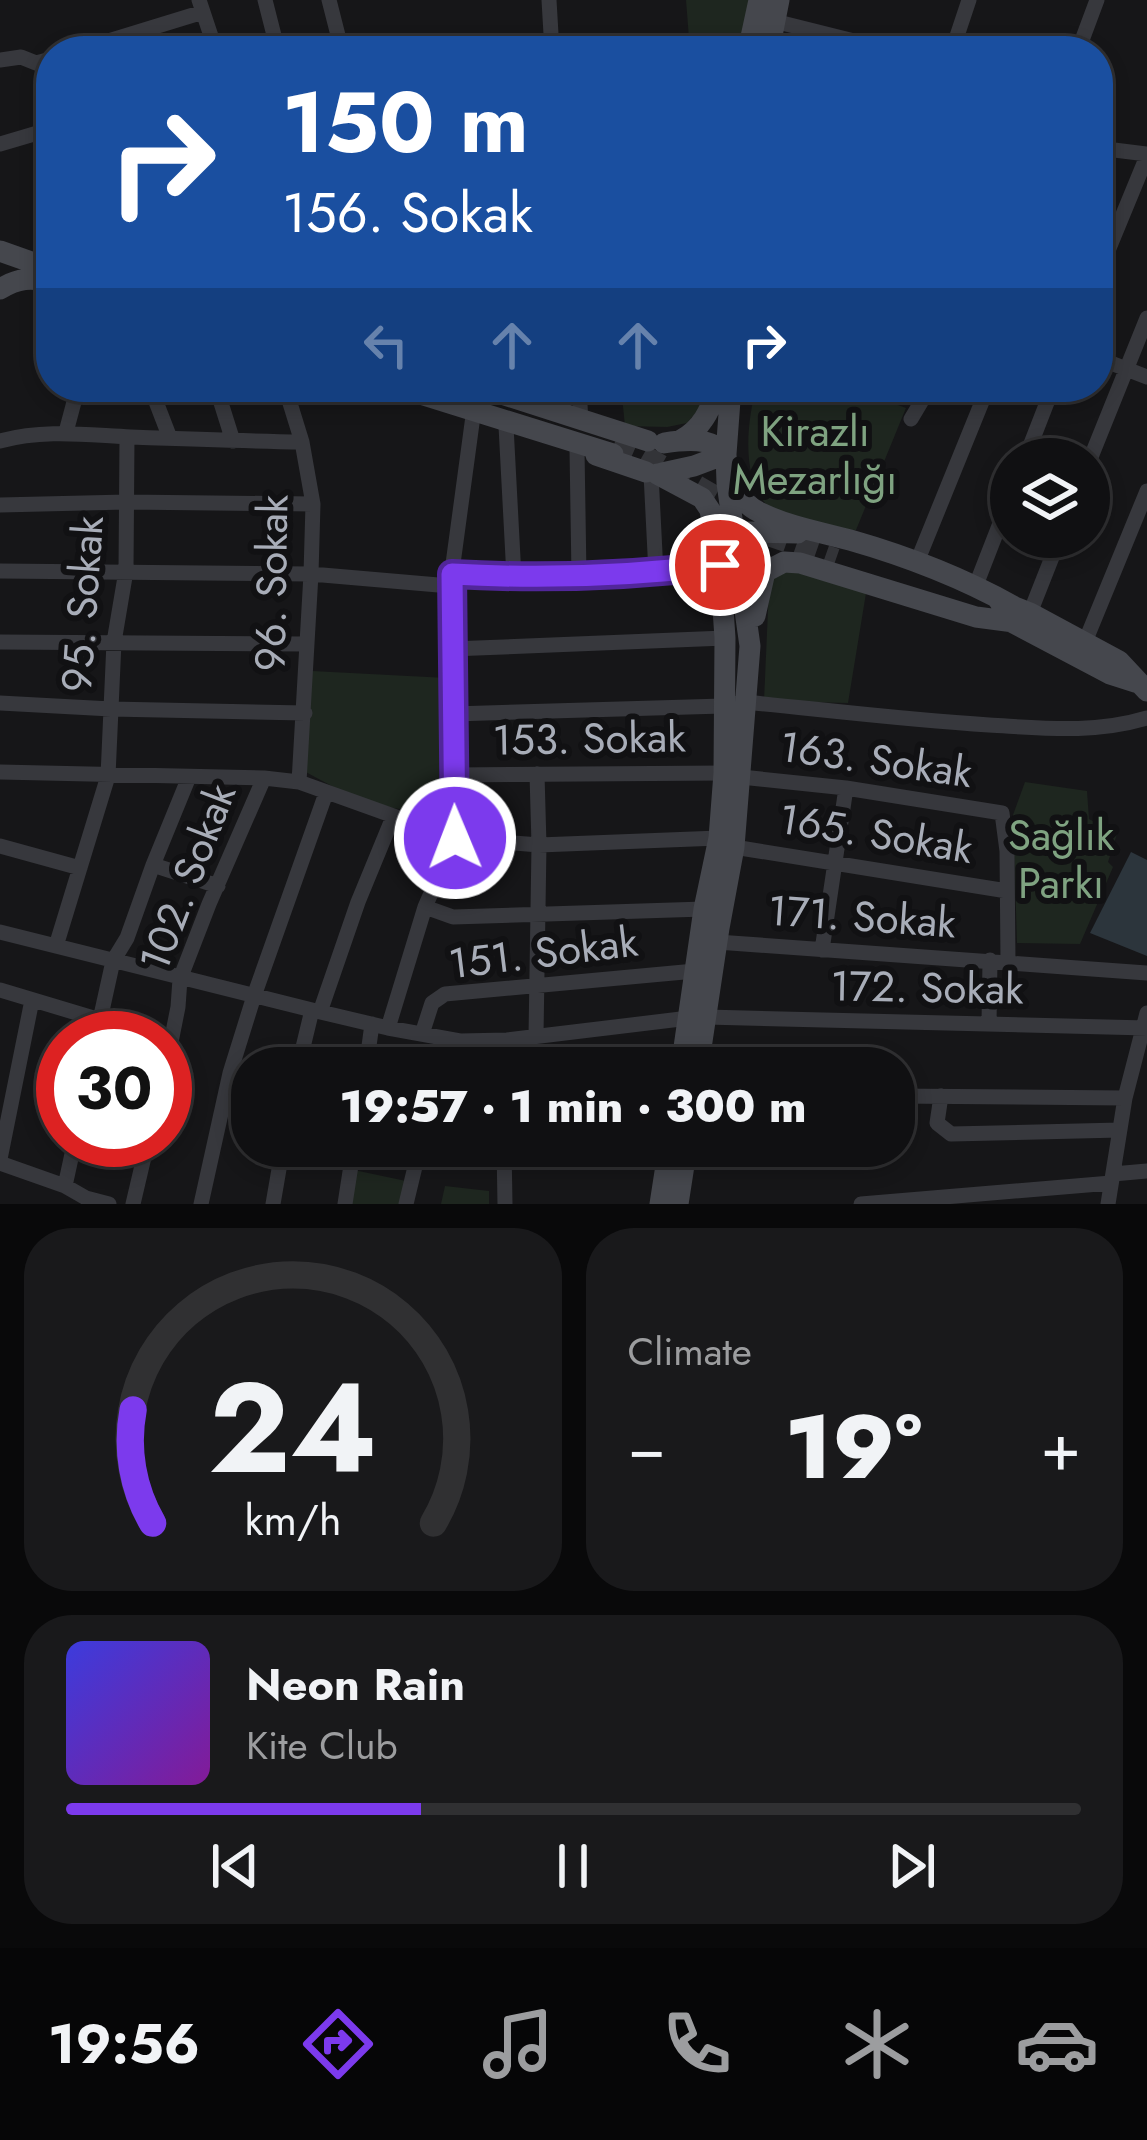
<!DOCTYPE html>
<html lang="en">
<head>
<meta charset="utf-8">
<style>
	:root { --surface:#101012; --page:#19191b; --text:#f1f3f6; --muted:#9c9d9f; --line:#303032; --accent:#7c3aed }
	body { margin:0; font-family:Jost,sans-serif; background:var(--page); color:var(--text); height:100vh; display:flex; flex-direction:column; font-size:45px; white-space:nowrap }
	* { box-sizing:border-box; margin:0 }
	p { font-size:39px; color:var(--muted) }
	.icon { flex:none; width:66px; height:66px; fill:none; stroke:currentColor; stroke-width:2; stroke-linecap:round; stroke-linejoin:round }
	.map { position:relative; height:1204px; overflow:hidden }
	.panel { display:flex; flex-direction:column; gap:24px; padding:24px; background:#09090a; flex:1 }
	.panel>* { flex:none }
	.banner { position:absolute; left:36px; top:36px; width:1077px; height:366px; border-radius:48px; box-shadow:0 6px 18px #0003,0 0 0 3px var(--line); background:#1a4fa0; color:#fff; overflow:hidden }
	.fabs { position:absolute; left:990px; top:438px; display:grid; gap:24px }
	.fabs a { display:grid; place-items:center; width:120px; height:120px; border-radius:50%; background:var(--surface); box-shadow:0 6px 18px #0003,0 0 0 3px var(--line); font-size:60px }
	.speed { position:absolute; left:36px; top:1011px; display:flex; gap:24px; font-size:60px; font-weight:700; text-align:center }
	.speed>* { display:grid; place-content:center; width:156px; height:156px; border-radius:50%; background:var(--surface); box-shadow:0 6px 18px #0003,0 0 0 3px var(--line); line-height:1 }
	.speed .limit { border:18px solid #d22; background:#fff; color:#111 }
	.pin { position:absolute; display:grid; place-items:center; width:102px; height:102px; color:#fff; margin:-51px; border:6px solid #fff; border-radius:50%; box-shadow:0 3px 12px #0007 }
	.me { position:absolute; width:132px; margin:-66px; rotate:359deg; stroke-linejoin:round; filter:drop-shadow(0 0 9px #0008) }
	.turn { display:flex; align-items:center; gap:42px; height:252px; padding:0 48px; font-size:54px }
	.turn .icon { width:156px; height:156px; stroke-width:2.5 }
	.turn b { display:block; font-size:84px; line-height:102px }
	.lanes { display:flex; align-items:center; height:114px; padding:0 48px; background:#0003; justify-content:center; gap:60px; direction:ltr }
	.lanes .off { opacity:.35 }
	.big { font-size:90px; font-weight:800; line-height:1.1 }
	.panel .tile { flex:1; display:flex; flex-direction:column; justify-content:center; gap:18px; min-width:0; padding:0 42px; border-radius:48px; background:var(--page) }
	.panel .dial { align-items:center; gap:0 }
	.dial svg { height:312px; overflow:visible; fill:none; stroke:var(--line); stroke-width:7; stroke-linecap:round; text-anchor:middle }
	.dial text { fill:var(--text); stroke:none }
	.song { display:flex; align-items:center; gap:36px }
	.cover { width:144px; height:144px; border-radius:18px; background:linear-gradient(135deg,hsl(240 70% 55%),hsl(290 70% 35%)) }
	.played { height:12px; border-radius:6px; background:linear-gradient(90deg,var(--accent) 35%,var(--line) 35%) }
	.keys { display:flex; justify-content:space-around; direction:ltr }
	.heat { display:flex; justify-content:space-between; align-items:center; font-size:66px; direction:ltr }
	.panel .tiles { flex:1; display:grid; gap:24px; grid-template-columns:1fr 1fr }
	.tile:last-child { grid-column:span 2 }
	.trip { position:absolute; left:231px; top:1047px; width:684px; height:120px; border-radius:48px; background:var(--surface); box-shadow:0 6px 18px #0003,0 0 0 3px var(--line); font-weight:800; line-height:120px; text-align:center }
	.menu { display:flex; height:192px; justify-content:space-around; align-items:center; background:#060607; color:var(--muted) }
	.menu .icon { width:84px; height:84px }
	.menu .current { color:var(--accent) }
	.menu b { font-size:54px; color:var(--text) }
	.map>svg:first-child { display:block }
	.green { fill:#1e261f }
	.water { fill:#2c353c }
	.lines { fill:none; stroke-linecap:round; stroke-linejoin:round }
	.secondary-tunnel { stroke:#333438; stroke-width:21; stroke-dasharray:21 10; stroke-linecap:butt }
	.street { stroke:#37383d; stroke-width:15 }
	.secondary { stroke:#45474d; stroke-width:21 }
	.route-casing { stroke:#51269a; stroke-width:30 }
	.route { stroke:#7c3aed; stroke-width:21 }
	.labels { text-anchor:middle; stroke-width:12; stroke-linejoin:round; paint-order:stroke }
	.park-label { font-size:42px; fill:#7fa381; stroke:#111113 }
	.street-label { font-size:42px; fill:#a8adb8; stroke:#111113 }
</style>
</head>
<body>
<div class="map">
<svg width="1147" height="1204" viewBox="0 0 1147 1204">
	<rect width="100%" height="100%" fill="#161618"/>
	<!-- green -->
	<path class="green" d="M686,0H757L749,51H690Z
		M621,387H702L700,408L687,423L667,427L625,426Z
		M756,387H848L906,408L856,530C832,529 794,527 774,512C739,484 747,424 756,387Z
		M793,571L867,587L848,703L764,701L769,587L777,574Z
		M312,671L447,678L446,805C397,821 347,795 304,771Z
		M1025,782L1087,791L1089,819L1117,834L1108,862L1113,867L1080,944L1017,943L1013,815Z
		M354,1170L406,1181L402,1204H348Z
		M445,1186L489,1191V1204H441Z"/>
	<!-- water -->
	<path class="water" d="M1131,852L1147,860V956L1090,933Z"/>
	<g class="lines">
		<!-- secondary-tunnel -->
		<path class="secondary-tunnel" d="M615,442L638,452L743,512
			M767,535L836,559"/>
		<!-- street -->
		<path class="street" d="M199,0L216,51
			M265,0L278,51
			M329,0L342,51
			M549,0L552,51
			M774,21L894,51
			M76,51L203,12
			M952,51L969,0
			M1078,51L1097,0
			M0,60L21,57L36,63L51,59
			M0,144L51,129
			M1098,148L1147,154
			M1098,275L1147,156
			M1098,358L1147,377
			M154,387L153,394L170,438
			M216,387L233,441
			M285,387L302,442L313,504L311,574L299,782
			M579,387L581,422
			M911,419L930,387
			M506,426L514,577
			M66,432L78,387
			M0,441C45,429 86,435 131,437C188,439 245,441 302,442
			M577,449L579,576
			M1025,459L1053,387
			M1089,462L1147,318
			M651,474L656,573
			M0,505L126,502L313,504
			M917,562L988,387
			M0,571L311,574L450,586
			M452,575C541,579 631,576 720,565
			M976,585L1011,495
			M1030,613L1060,537
			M0,642L307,644
			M1085,642L1147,491
			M451,649L725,638
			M0,703L111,709L305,713
			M453,714L723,706L745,702C826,710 907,720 989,725C1043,728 1094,734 1147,718
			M0,772L264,778L299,782L455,838L539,845L719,838
			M454,775L724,773
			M741,777L846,788L1002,813L1007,851L1008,962
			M0,846L80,868
			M734,847L1007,891
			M153,865L218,886
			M425,907L453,917L704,909
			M0,932L312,1010L388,1028L460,1041L507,1040L689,1018
			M717,942L1147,973
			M56,946L108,776L114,642L126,571L127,437
			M822,950L846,788
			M0,990L100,1020
			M320,1012L358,902L393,817
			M706,1017L1147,1028
			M989,1024L990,960
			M388,1028L425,907L455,838L450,586L473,416
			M422,1034L432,1003L445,994L695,971
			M536,1036L539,845L537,774
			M96,1038L113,961L127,938L153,865L189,777
			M298,1068L312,1010
			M366,1068L372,1024
			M437,1068L444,1038
			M506,1068L507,1040
			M165,1072L178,1007L180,979L209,904L264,778
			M894,1096L1125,1098
			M941,1096L937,1123L951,1134L1120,1130
			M504,1146L505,1204
			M0,1159L32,1000
			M0,1163L65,1186L86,1198L109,1204
			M1113,1174L1147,1171
			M65,1186L75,1140
			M133,1204L148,1140
			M201,1204L230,1073L254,996L326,793
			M273,1204L283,1146
			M345,1204L354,1146
			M406,1204L420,1146
			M861,1204L1111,1183
			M1108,1204L1125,1098L1147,1013"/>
		<!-- secondary -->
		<path class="secondary" d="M748,51L759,0
			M769,51L779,0
			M0,251L51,269
			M0,289C18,278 31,277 51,282
			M398,387L613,454
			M480,387L648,441
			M681,440C703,428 710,409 719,387
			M664,443C759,428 706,487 761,513C790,527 820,532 850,540C906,556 961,577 1013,606
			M596,455L646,472
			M662,473L694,466L726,454
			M657,474L702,498L710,510L720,565L725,638L724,773L719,838L704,909L681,1068
			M727,548L747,532L798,533
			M999,601L1030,613L1119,661L1147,691
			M755,616L765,572L784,562L800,563L976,617L1014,622
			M1002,617L1110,674L1135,682
			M698,1068L719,928L734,847L750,646L727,483L726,454L731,387
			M660,1204L669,1146
			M678,1204L687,1146"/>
	</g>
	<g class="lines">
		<!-- route casing -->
		<g class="route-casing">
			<path id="route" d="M455,838L452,574C541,579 631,576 720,565"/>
		</g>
		<!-- route -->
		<use href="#route" class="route"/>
	</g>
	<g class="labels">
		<!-- park labels -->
		<g class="park-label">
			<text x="815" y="446">Kirazlı<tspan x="815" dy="48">Mezarlığı</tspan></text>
			<text x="1061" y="850">Sağlık<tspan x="1061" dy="48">Parkı</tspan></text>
		</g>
		<!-- street labels -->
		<g class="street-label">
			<text transform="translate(271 583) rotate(-89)" y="15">96. Sokak</text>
			<text transform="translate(82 604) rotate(-86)" y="15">95. Sokak</text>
			<text transform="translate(589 738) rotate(-1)" y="15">153. Sokak</text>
			<text transform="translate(876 759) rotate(8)" y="15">163. Sokak</text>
			<text transform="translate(876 833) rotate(9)" y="15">165. Sokak</text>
			<text transform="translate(187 877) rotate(-69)" y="15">102. Sokak</text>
			<text transform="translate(862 916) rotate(4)" y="15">171. Sokak</text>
			<text transform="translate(543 952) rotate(-7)" y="15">151. Sokak</text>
			<text transform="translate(927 987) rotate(1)" y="15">172. Sokak</text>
		</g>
	</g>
</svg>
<div class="fabs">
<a><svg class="icon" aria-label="layers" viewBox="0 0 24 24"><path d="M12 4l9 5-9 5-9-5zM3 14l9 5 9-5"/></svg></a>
</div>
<div class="speed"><div class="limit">30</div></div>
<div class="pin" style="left:720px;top:565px;background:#d93025"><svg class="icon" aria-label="arrive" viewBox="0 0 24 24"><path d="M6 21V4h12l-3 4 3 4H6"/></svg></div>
<svg class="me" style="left:455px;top:838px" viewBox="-20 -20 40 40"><circle r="17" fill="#7c3aed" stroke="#fff" stroke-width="3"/><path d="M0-11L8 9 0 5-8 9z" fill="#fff"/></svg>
<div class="trip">19:57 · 1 min · 300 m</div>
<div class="banner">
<div class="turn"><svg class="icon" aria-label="right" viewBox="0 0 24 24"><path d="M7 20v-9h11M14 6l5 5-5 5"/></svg><div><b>150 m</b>156. Sokak</div></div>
<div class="lanes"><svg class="icon off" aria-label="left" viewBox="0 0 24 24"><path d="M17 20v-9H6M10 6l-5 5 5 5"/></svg><svg class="icon off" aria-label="ahead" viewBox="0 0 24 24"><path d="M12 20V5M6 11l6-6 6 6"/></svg><svg class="icon off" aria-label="ahead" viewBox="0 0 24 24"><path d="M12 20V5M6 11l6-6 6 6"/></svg><svg class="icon" aria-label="right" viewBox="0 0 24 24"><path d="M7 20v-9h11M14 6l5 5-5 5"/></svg></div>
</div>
</div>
<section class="panel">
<div class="tiles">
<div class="tile dial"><svg viewBox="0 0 100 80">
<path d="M14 69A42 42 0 1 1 86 69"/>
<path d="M14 69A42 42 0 0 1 9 40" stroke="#7c3aed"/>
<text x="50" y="56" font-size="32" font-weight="700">24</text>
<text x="50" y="72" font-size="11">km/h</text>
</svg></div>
<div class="tile"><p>Climate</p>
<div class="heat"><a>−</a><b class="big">19°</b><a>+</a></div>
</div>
<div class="tile">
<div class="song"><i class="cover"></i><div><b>Neon Rain</b><p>Kite Club</p></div></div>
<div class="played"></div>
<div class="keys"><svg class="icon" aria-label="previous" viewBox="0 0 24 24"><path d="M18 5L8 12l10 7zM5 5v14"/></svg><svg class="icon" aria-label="pause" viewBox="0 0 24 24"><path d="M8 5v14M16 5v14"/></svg><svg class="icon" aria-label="next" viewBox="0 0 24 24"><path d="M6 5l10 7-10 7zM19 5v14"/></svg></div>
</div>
</div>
</section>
<nav class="menu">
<b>19:56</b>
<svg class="icon current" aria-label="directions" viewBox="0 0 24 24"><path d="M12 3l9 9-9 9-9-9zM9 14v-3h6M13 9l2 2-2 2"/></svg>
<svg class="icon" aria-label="music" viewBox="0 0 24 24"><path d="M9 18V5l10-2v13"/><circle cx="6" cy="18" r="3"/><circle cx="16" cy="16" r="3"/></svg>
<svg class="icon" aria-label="phone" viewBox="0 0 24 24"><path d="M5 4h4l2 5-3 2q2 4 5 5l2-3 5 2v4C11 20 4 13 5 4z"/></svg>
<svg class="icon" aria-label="climate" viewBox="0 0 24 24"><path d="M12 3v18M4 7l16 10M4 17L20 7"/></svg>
<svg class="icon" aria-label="car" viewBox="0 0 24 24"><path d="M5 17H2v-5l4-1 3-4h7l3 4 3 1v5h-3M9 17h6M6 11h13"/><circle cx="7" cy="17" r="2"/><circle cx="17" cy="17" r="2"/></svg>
</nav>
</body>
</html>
